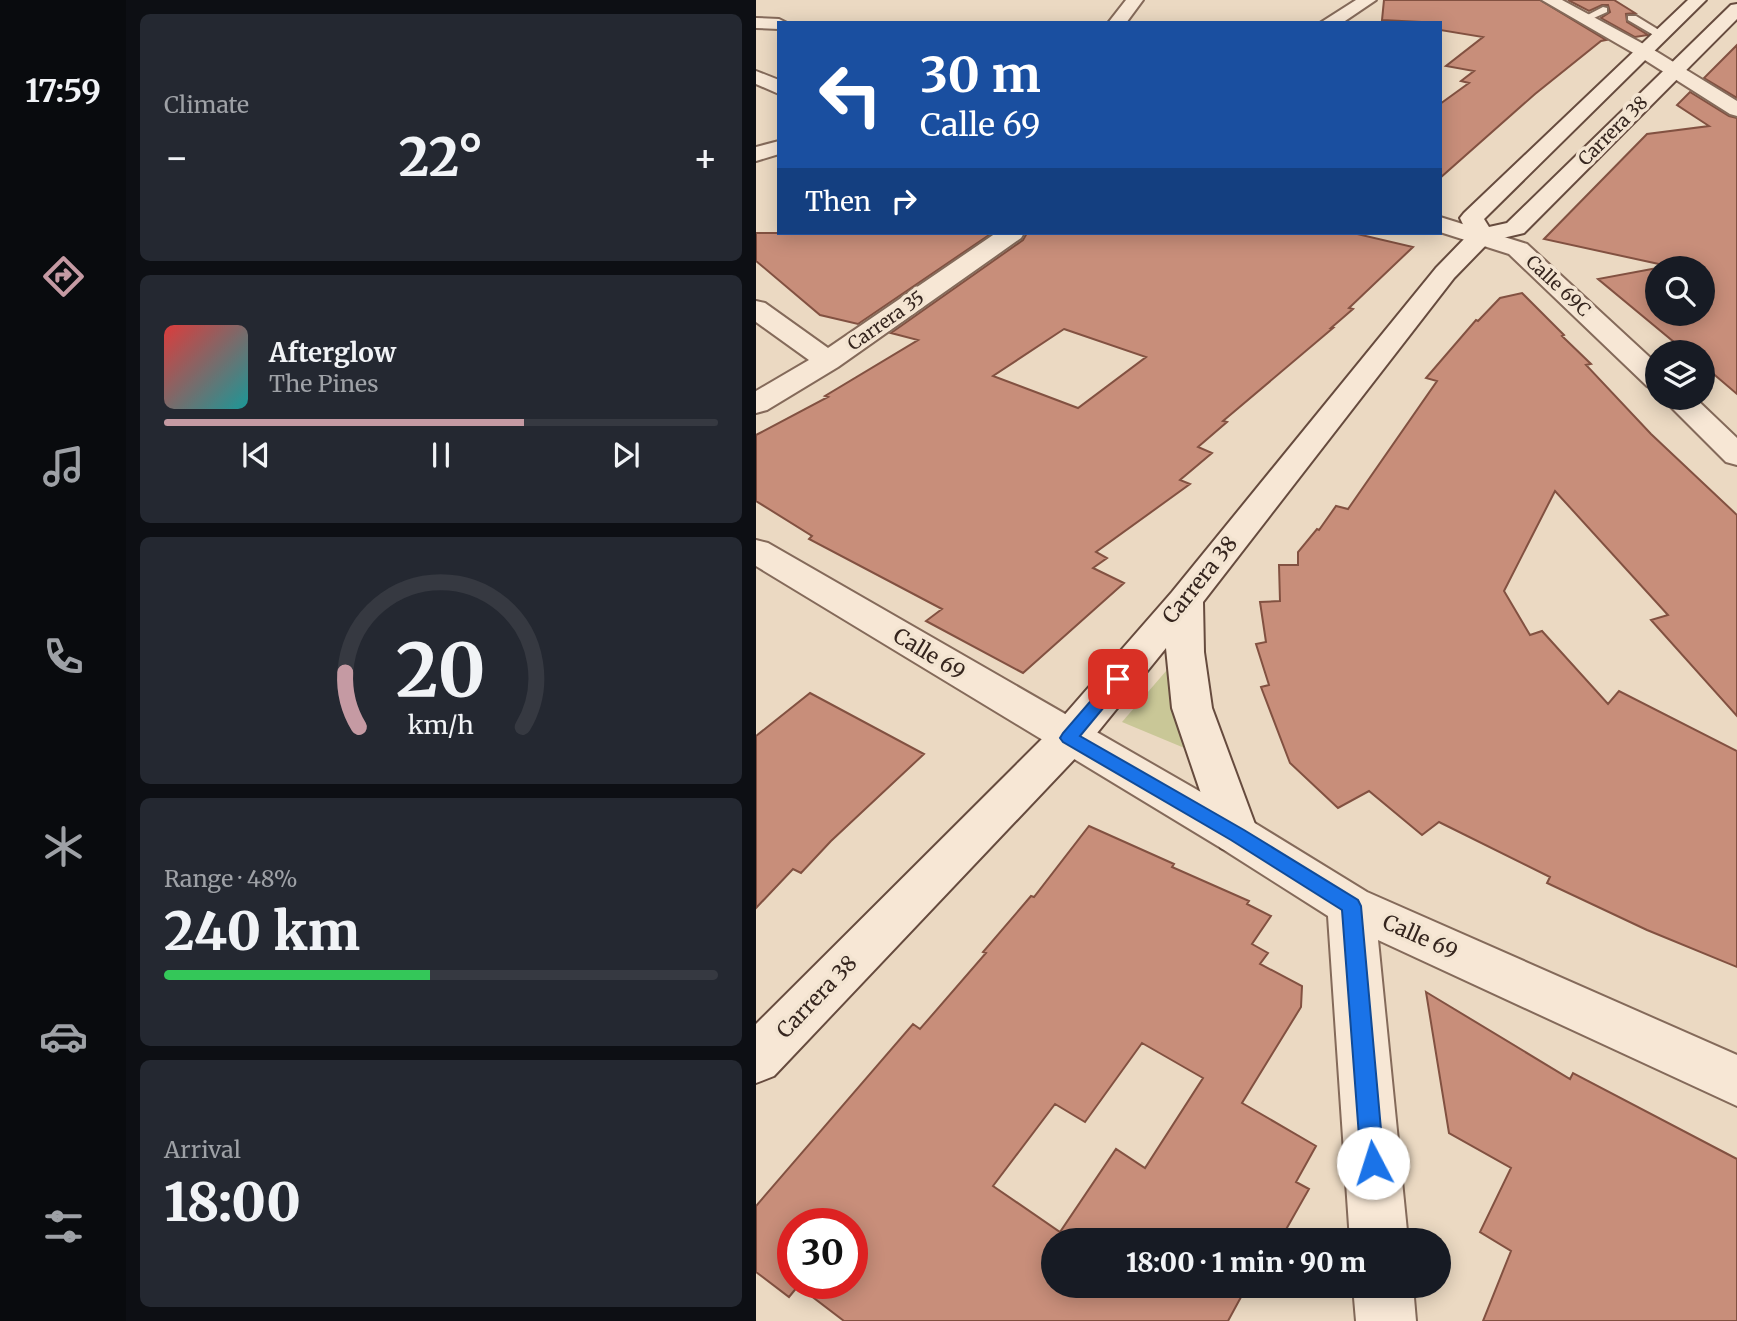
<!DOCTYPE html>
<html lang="en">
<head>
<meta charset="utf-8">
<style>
	:root { --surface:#171b24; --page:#242831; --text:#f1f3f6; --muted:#9ea1a6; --line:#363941; --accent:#c59aa3 }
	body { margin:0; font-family:Merriweather,serif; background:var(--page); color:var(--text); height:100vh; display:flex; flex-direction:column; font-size:26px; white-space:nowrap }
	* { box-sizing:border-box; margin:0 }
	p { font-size:23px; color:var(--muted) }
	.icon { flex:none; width:38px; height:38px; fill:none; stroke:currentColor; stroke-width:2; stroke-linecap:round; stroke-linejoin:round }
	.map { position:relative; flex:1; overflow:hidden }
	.sheet { display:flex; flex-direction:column; gap:14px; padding:14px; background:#0d0f14; width:630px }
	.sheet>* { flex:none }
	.guide { position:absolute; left:21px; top:21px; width:665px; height:214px; border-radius:0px; box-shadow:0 4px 18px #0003; background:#1a4fa0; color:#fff; overflow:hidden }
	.controls { position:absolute; left:889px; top:256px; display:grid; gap:14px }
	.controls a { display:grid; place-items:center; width:70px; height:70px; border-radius:50%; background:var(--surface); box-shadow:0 4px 18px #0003; font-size:35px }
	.speed { position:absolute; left:21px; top:1208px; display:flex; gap:14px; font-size:35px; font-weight:700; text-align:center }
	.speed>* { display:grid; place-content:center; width:91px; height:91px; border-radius:50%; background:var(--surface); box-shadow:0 4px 18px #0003; line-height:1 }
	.speed .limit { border:10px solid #d22; background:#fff; color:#111 }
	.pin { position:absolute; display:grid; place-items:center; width:60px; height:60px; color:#fff; margin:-30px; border-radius:14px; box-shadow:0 4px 10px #0006 }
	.me { position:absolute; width:77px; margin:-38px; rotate:355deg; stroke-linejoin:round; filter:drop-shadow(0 0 5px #0008) }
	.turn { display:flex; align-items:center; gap:24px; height:147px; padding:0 28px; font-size:32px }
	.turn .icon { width:91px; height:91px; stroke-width:2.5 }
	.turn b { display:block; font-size:49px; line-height:60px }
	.then { display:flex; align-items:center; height:66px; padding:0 28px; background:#0003; gap:14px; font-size:26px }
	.big { font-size:52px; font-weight:800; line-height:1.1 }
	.sheet .card { flex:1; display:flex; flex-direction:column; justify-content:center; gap:10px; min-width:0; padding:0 24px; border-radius:10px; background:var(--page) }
	.sheet .dial { align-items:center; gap:0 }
	.dial svg { height:182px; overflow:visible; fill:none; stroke:var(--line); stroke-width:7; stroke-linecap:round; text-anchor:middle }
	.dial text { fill:var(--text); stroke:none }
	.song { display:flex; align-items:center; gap:21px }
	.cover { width:84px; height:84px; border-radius:10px; background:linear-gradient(135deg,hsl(0 70% 55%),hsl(180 70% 35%)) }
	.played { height:7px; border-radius:4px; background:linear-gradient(90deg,var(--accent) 65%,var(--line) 65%) }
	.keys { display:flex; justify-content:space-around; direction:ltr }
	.heat { display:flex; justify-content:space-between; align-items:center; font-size:38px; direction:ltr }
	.charge { height:10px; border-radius:5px; background:linear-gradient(90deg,#34c759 48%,var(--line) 0) }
	.trip { position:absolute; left:285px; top:1228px; width:410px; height:70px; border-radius:35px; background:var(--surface); box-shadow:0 4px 18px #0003; font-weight:800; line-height:70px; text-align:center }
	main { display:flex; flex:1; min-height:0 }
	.tab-bar { display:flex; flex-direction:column; width:126px; justify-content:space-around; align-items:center; background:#090b0e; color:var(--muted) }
	.tab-bar .icon { width:49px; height:49px }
	.tab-bar .on { color:var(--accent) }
	.tab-bar b { font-size:32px; color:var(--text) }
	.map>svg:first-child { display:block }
	.green { fill:#c9c797 }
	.building { fill:#c88e7a; stroke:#825141; stroke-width:2; fill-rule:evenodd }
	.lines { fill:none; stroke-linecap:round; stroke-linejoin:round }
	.service-casing { stroke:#846a5a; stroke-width:4 }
	.minor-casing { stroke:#846a5a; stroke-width:4 }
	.secondary-casing { stroke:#664b3e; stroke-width:4 }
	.service { fill:#f7e7d5; fill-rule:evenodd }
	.minor { fill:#f7e7d5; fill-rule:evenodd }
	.secondary { fill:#f7e7d5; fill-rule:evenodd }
	.route { fill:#1a73e8; stroke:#114b97; stroke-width:2 }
	.labels { text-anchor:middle; stroke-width:7; stroke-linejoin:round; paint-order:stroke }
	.far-street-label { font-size:18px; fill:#35251e; stroke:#f3e4d1 }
	.street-label { font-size:21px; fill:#35251e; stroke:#f3e4d1 }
</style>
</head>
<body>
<main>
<nav class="tab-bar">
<b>17:59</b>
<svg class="icon on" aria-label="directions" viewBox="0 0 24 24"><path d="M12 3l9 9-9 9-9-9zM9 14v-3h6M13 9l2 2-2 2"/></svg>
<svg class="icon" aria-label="music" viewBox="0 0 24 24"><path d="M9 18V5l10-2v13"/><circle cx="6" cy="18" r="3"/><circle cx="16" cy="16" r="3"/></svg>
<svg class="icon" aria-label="phone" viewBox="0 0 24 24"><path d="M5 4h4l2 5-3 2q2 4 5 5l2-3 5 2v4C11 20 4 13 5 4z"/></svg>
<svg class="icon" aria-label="climate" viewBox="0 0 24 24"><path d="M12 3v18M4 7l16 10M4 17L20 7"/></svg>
<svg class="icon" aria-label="car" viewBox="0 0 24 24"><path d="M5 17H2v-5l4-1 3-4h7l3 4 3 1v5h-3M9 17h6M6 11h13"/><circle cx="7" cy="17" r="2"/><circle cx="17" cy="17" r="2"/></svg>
<svg class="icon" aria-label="filters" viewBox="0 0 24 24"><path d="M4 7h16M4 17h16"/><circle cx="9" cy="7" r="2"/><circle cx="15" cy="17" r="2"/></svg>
</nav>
<section class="sheet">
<div class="card"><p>Climate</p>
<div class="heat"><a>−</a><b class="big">22°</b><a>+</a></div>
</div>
<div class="card">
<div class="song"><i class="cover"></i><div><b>Afterglow</b><p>The Pines</p></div></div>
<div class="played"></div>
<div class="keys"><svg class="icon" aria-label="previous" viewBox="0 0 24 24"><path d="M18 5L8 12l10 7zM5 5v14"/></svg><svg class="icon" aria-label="pause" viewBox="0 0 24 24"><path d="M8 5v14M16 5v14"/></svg><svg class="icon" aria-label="next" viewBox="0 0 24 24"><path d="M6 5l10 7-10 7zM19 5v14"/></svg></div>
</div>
<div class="card dial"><svg viewBox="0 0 100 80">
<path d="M14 69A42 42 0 1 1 86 69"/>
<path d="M14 69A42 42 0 0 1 8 45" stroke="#c59aa3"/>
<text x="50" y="56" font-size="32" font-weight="700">20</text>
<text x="50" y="72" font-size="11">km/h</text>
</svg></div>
<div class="card"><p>Range · 48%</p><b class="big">240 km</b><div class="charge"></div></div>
<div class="card"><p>Arrival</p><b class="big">18:00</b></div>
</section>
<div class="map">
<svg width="981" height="1321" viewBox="0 0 981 1321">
	<rect width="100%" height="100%" fill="#ebd9c2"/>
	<!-- green -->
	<path class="green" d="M417,663L438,752L366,722Z"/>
	<!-- building -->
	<path class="building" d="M628,0H784L850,40L845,41L779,94L684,178V104L713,83L705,81L718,71L690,66L727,37L684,30V23L626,20Z
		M812,0H858L879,13L870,14L871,22L892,35L879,37L845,18L854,12L852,5H846L833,11Z
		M981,45V98L948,78Z
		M934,92L973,116L981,118V394L947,365V352H930L842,279L912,266L788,239L891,134L953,126L921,105ZM901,268H947V313H901Z
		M0,233H236L102,324L64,315L0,261Z
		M271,233H597L657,247L593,308L597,309L575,328H577L467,421L471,422L442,447L456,453L424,480L434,484L340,552L351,558L337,568L368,583L267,673L170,621L186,609L53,539L56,536L0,501V435L72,397L69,396L162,340L135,333L267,240ZM308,329L390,357L322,408L237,376Z
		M766,293L808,335L806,336L835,364L830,365L895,434L981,515V716L895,620L912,615L799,491L748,591L774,635L786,631L852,704L863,691L981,751V967L891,930L791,883L794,877L683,822L666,835L613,791L582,808L534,763L505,687L513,685L500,644L510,642L504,602L524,601L523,565H542V552L561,529L563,530L580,506L592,509L681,381L670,378L720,320L722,321L744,298Z
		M54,693L168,754L75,841L45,873L37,869L0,908V736Z
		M333,826L418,864L416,867L493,901L491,904L515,916L496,944L512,953L504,964L546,986L545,1007L486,1103L560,1146L540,1182L553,1189L524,1240L519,1237L517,1241H298V1286H491L472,1321H88L42,1286L33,1297L0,1272V1206L157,1024L164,1029L230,953L227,952L275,896L278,897ZM386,1043L447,1078L389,1168L360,1149L304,1232L237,1186L299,1104L329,1122ZM37,1223H96V1283H37Z
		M670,992L814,1079L817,1073L981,1159V1321H727L755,1251L724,1232L755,1168L693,1133Z"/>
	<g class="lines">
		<!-- service casing -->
		<g class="service-casing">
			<path id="service" d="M847,7L851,8V12L829,22L824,19Z
				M872,16H880L911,35L901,37L872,20Z"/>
		</g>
		<!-- minor casing -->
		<g class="minor-casing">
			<path id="minor" d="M370,0H387L370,23H352Z
				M600,0H620L586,23H564Z
				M786,0H806L893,47L981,101V116L974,114L881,55Z
				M0,18L23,19L31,23H23V29L0,28Z
				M0,71L23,80V94L0,84Z
				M23,141V154L0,161V147Z
				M684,217L771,244L901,364V389L891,386L753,254L684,232Z
				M240,233H268L265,238L82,367L11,410L0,413V391L53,360L0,322V301L9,303L72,348Z
				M905,397H938L981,438V465L970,462Z
				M0,540L12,543L497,822L611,892L981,1055V1106L622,940L652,1241H594L572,916L465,848L0,566Z
				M597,1286H657L660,1321H600Z"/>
		</g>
		<!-- secondary casing -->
		<g class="secondary-casing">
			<path id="secondary" d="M932,0H950L728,219L733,227L751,223L975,5L981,4V19L768,233L734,241L698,278L447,602L448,652L456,708L503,835L497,848L481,853L465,848L459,835L416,708L410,648L328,749L18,1076L0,1083V1024L298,727L416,592L680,268L712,235L704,218L708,213Z"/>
		</g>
		<!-- service -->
		<use href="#service" class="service"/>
		<!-- minor -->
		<use href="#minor" class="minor"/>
		<!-- secondary -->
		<use href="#secondary" class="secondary"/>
	</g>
	<!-- route -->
	<path class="route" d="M362,673L371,679L368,683L324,736L488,830L602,900L605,906L628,1163L625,1171L617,1175L609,1171L605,1163L586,910L475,840L307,742L304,738L307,733L357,675Z"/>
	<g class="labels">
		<!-- far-street labels -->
		<g class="far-street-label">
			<text transform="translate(857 131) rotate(-45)" y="6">Carrera 38</text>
			<text transform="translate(802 286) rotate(43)" y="6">Calle 69C</text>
			<text transform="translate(130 321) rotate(-35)" y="6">Carrera 35</text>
		</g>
		<!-- street labels -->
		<g class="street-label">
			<text transform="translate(444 580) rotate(-51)" y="7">Carrera 38</text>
			<text transform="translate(173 654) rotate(31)" y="7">Calle 69</text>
			<text transform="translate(664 937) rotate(24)" y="7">Calle 69</text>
			<text transform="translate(61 997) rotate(-46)" y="7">Carrera 38</text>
		</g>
	</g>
</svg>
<div class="controls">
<a><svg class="icon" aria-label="search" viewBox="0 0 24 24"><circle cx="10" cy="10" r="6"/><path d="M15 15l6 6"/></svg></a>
<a><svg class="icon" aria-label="layers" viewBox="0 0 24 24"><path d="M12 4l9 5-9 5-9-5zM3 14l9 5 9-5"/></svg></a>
</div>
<div class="speed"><div class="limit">30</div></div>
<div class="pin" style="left:362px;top:679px;background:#d93025"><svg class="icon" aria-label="arrive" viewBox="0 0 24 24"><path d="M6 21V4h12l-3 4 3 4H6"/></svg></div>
<svg class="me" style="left:617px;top:1163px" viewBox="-20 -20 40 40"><circle r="19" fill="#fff"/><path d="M0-13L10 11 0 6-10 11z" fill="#1a73e8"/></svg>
<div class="trip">18:00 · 1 min · 90 m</div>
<div class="guide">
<div class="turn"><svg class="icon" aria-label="left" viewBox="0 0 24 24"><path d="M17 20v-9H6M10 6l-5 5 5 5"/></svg><div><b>30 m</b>Calle 69</div></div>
<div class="then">Then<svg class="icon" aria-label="right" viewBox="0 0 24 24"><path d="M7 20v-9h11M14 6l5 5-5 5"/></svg></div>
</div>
</div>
</main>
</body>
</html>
